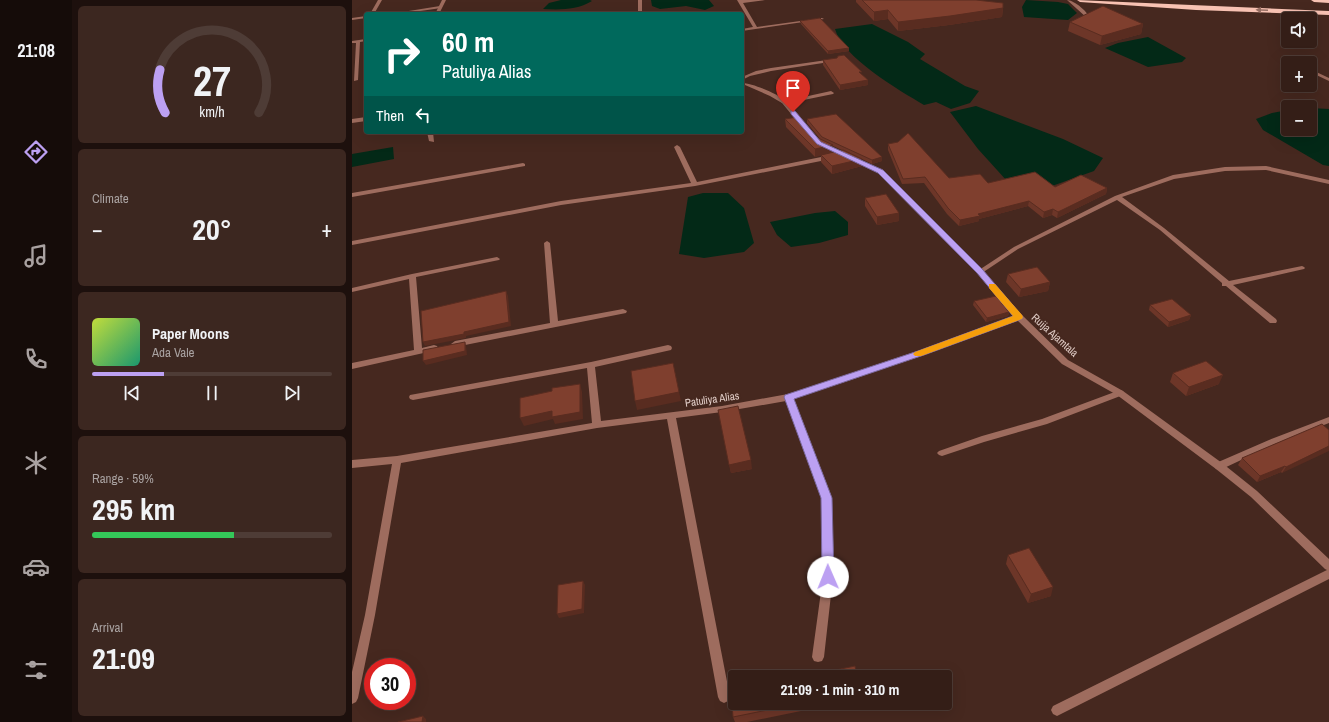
<!DOCTYPE html>
<html lang="en">
<head>
<meta charset="utf-8">
<style>
	:root { --surface:#341e17; --page:#3c2720; --text:#f1f3f6; --muted:#a9a2a1; --line:#4e3c36; --accent:#bca0f2 }
	body { margin:0; font-family:"Archivo Narrow",sans-serif; background:var(--page); color:var(--text); height:100vh; display:flex; flex-direction:column; font-size:15px; white-space:nowrap }
	* { box-sizing:border-box; margin:0 }
	p { font-size:13px; color:var(--muted) }
	.icon { flex:none; width:22px; height:22px; fill:none; stroke:currentColor; stroke-width:2; stroke-linecap:round; stroke-linejoin:round }
	.map { position:relative; flex:1; overflow:hidden }
	.drawer { display:flex; flex-direction:column; gap:6px; padding:6px; background:#1d100d; width:280px }
	.drawer>* { flex:none }
	.hud { position:absolute; left:12px; top:12px; width:380px; height:122px; border-radius:4px; box-shadow:0 4px 16px #0002,0 0 0 1px var(--line); background:#00695c; color:#fff; overflow:hidden }
	.controls { position:absolute; left:929px; top:12px; display:grid; gap:8px }
	.controls a { display:grid; place-items:center; width:36px; height:36px; border-radius:4px; background:var(--surface); box-shadow:0 4px 16px #0002,0 0 0 1px var(--line); font-size:20px }
	.speed { position:absolute; left:12px; top:658px; display:flex; gap:8px; font-size:20px; font-weight:700; text-align:center }
	.speed>* { display:grid; place-content:center; width:52px; height:52px; border-radius:50%; background:var(--surface); box-shadow:0 4px 16px #0002,0 0 0 1px var(--line); line-height:1 }
	.speed .limit { border:6px solid #d22; background:#fff; color:#111 }
	.pin { position:absolute; display:grid; place-items:center; width:34px; height:34px; color:#fff; margin:-41px -17px; border-radius:50% 50% 50% 0; rotate:-45deg; box-shadow:0 0 4px #0007 }
	.pin .icon { rotate:45deg }
	.me { position:absolute; width:44px; margin:-22px; rotate:359deg; stroke-linejoin:round; filter:drop-shadow(0 0 3px #0008) }
	.turn { display:flex; align-items:center; gap:14px; height:84px; padding:0 12px; font-size:18px }
	.turn .icon { width:52px; height:52px; stroke-width:2.5 }
	.turn b { display:block; font-size:28px; line-height:34px }
	.then { display:flex; align-items:center; height:38px; padding:0 12px; background:#0003; gap:8px; font-size:15px }
	.big { font-size:30px; font-weight:700; line-height:1.1 }
	.drawer .widget { flex:1; display:flex; flex-direction:column; justify-content:center; gap:6px; min-width:0; padding:0 14px; border-radius:6px; background:var(--page) }
	.drawer .dial { align-items:center; gap:0 }
	.dial svg { height:104px; overflow:visible; fill:none; stroke:var(--line); stroke-width:7; stroke-linecap:round; text-anchor:middle }
	.dial text { fill:var(--text); stroke:none }
	.song { display:flex; align-items:center; gap:12px }
	.cover { width:48px; height:48px; border-radius:6px; background:linear-gradient(135deg,hsl(70 70% 55%),hsl(160 70% 35%)) }
	.played { height:4px; border-radius:2px; background:linear-gradient(90deg,var(--accent) 30%,var(--line) 30%) }
	.keys { display:flex; justify-content:space-around; direction:ltr }
	.heat { display:flex; justify-content:space-between; align-items:center; font-size:22px; direction:ltr }
	.charge { height:6px; border-radius:3px; background:linear-gradient(90deg,#34c759 59%,var(--line) 0) }
	.trip { position:absolute; left:376px; top:670px; width:224px; height:40px; border-radius:4px; background:var(--surface); box-shadow:0 4px 16px #0002,0 0 0 1px var(--line); font-weight:700; line-height:40px; text-align:center }
	main { display:flex; flex:1; min-height:0 }
	.dock { display:flex; flex-direction:column; width:72px; justify-content:space-around; align-items:center; background:#150c09; color:var(--muted) }
	.dock .icon { width:28px; height:28px }
	.dock .on { color:var(--accent) }
	.dock b { font-size:18px; color:var(--text) }
	.map>svg:first-child { display:block }
	.water { fill:#032917 }
	.lines { fill:none; stroke-linecap:round; stroke-linejoin:round }
	.service { fill:#9e6c5e; fill-rule:evenodd }
	.minor { fill:#9e6c5e; fill-rule:evenodd }
	.tertiary { fill:#9e6c5e; fill-rule:evenodd }
	.trunk { fill:#f8c2b3; fill-rule:evenodd }
	.wall { fill:#6d3628; fill-rule:evenodd }
	.shaded-wall { fill:#592c20 }
	.building { fill:#7f3f2e; stroke:#592c20 }
	.oneway { fill:#966d62 }
	.route { fill:#bca0f2; stroke:#7a689d }
	.slow { fill:#f59e0b }
	.labels { text-anchor:middle; stroke-width:4; stroke-linejoin:round; paint-order:stroke }
	.street-label { font-size:11px; fill:#e1cdc7; stroke:#46281f }
</style>
</head>
<body>
<main>
<nav class="dock">
<b>21:08</b>
<svg class="icon on" aria-label="directions" viewBox="0 0 24 24"><path d="M12 3l9 9-9 9-9-9zM9 14v-3h6M13 9l2 2-2 2"/></svg>
<svg class="icon" aria-label="music" viewBox="0 0 24 24"><path d="M9 18V5l10-2v13"/><circle cx="6" cy="18" r="3"/><circle cx="16" cy="16" r="3"/></svg>
<svg class="icon" aria-label="phone" viewBox="0 0 24 24"><path d="M5 4h4l2 5-3 2q2 4 5 5l2-3 5 2v4C11 20 4 13 5 4z"/></svg>
<svg class="icon" aria-label="climate" viewBox="0 0 24 24"><path d="M12 3v18M4 7l16 10M4 17L20 7"/></svg>
<svg class="icon" aria-label="car" viewBox="0 0 24 24"><path d="M5 17H2v-5l4-1 3-4h7l3 4 3 1v5h-3M9 17h6M6 11h13"/><circle cx="7" cy="17" r="2"/><circle cx="17" cy="17" r="2"/></svg>
<svg class="icon" aria-label="filters" viewBox="0 0 24 24"><path d="M4 7h16M4 17h16"/><circle cx="9" cy="7" r="2"/><circle cx="15" cy="17" r="2"/></svg>
</nav>
<section class="drawer">
<div class="widget dial"><svg viewBox="0 0 100 80">
<path d="M14 69A42 42 0 1 1 86 69"/>
<path d="M14 69A42 42 0 0 1 10 36" stroke="#bca0f2"/>
<text x="50" y="56" font-size="32" font-weight="700">27</text>
<text x="50" y="72" font-size="11">km/h</text>
</svg></div>
<div class="widget"><p>Climate</p>
<div class="heat"><a>−</a><b class="big">20°</b><a>+</a></div>
</div>
<div class="widget">
<div class="song"><i class="cover"></i><div><b>Paper Moons</b><p>Ada Vale</p></div></div>
<div class="played"></div>
<div class="keys"><svg class="icon" aria-label="previous" viewBox="0 0 24 24"><path d="M18 5L8 12l10 7zM5 5v14"/></svg><svg class="icon" aria-label="pause" viewBox="0 0 24 24"><path d="M8 5v14M16 5v14"/></svg><svg class="icon" aria-label="next" viewBox="0 0 24 24"><path d="M6 5l10 7-10 7zM19 5v14"/></svg></div>
</div>
<div class="widget"><p>Range · 59%</p><b class="big">295 km</b><div class="charge"></div></div>
<div class="widget"><p>Arrival</p><b class="big">21:09</b></div>
</section>
<div class="map">
<svg width="977" height="722" viewBox="0 0 977 722">
	<rect width="100%" height="100%" fill="#46281f"/>
	<!-- water -->
	<path class="water" d="M209,0H238L240,1C225,10 208,10 191,9L197,3Z
		M299,0H357L362,6L353,10L334,6L308,9L300,6Z
		M674,0L706,2L716,4L725,13L716,20L672,17L670,7Z
		M520,24L556,42L573,54L568,59L613,86L627,91L618,103L599,109L584,102L572,105C547,90 491,58 483,29Z
		M796,37L834,58L830,62L796,67L753,48L766,43Z
		M624,106L711,139L751,158L742,171L697,187L655,181L626,149L598,112Z
		M958,108L977,109V166L971,165L911,130L904,119L920,113L936,110V129H958Z
		M41,147L42,159L0,167V154Z
		M351,193H376L392,208L402,243L392,252L352,258L327,254L336,197Z
		M483,211L496,222V235L467,243L439,247L425,235L418,222L463,213Z"/>
	<g class="lines">
		<!-- service -->
		<path class="service" d="M715,0C722,0 738,13 738,20H736L734,17Z"/>
		<!-- minor -->
		<path class="minor" d="M26,0H30L22,14H18Z
			M286,0H290V14H264L266,13L286,12Z
			M385,0H413L391,3L405,27L470,18L472,19L390,31V29L401,27Z
			M88,6L89,8L48,14H38Z
			M14,16V18L0,20V18Z
			M14,39V41L8,42L6,80L2,81L4,43H0V41Z
			M482,59L484,60V61L419,71L398,76L390,80V77L404,71L419,68Z
			M939,59L946,62V63H941L937,60Z
			M958,69L977,78V81L958,72Z
			M479,91L482,93L481,94L432,104L429,102Z
			M14,117V121L0,123V119Z
			M75,132H81L82,142L77,141Z
			M325,145L328,147L345,182L479,155L482,157L479,159L343,186L209,205L0,245V241L209,201L339,183L322,147Z
			M171,163L173,164V166L0,197V193Z
			M914,166L977,180V184L914,170L873,171L822,179L770,197L812,228L877,281L950,266L952,267L953,268L952,269L881,285L924,319L925,321L924,323H918L874,286H870V283L808,230L765,200L666,249L630,273H626L624,272L662,247L763,196L821,175L873,167Z
			M195,241L198,243L206,321L271,309L275,311L274,313L103,347L100,346L99,344L103,341L198,323L192,243Z
			M145,257L148,259L147,260L64,277L70,348L82,345L85,346L86,348L85,350L0,369V363L62,350L57,279L0,292V288L60,274Z
			M664,315H670L671,317L670,319L572,355L442,399L480,498L481,577L472,657L470,661L466,662L462,661L460,657L471,577L470,498L434,401L370,412L324,418L378,697L376,701L372,703L368,701L366,697L315,419L245,428L49,463L23,615L6,698L4,702L0,704V672L13,615L40,464L0,468V460L45,456L240,423L235,368L61,400L58,399L57,397L58,395L239,362L316,345L319,346L320,348L319,350L243,367L249,421L370,406L436,394L566,351Z
			M768,390L771,391L772,393L771,395L695,424L632,442L590,456L587,455L585,453L587,451L630,436L690,419Z
			M977,417V423L923,444L870,469L867,470L864,469L862,466L864,463L917,440Z
			M977,569V579L709,714L705,716L701,714L699,710L701,706Z"/>
		<!-- tertiary -->
		<path class="tertiary" d="M90,0H94L87,14H83Z
			M390,83C400,83 426,94 434,101C442,108 448,118 455,126L450,127L430,103L418,96L393,85H390Z
			M469,144H473L531,171L630,271L670,315L716,360L771,391L870,463L905,491L977,559V571L973,569L899,497L864,469L765,395L710,364L664,319L626,273L527,173L469,146Z"/>
		<!-- trunk -->
		<path class="trunk" d="M725,0L977,11V15L844,10L728,2Z
			M959,0H977V3L962,2Z"/>
	</g>
	<!-- wall -->
	<path class="wall" d="M504,0H624L651,8L650,17L597,25L546,31L536,19L522,21L504,2Z
		M448,21L497,48V51L476,54L449,24Z
		M718,22L791,24L789,34L748,45L716,31Z
		M471,60L510,75L516,80V85L488,90L471,65Z
		M433,119L469,140L455,123V119L530,161L520,164L510,159V166L480,174L469,162V155L463,157L434,127ZM481,146L490,150L481,152Z
		M536,144L597,178L636,183L703,187L755,188L754,194L705,218L700,215L691,218L676,206L627,219V221L607,226L595,214L572,183L550,184L536,150Z
		M513,198L547,213V221L525,225L513,206Z
		M656,274L698,282L696,291L667,297L654,282Z
		M622,301L657,312L656,316L634,322L621,305Z
		M798,305L839,315L837,320L816,327L797,310Z
		M821,373L867,384L834,396L818,382Z
		M366,410L400,469L379,473Z
		M977,430L930,473L929,472L905,482L886,465L890,458Z
		M656,555L699,596L676,603L654,564Z
		M383,703H488L395,722H383L381,717Z"/>
	<!-- shaded-wall -->
	<path class="shaded-wall" d="M651,8L650,17L597,25L546,31V22Z
		M536,10V19L522,21V12Z
		M791,24L789,34L748,45L750,36Z
		M497,48V51L476,54V51Z
		M516,80V85L488,90V85Z
		M481,145V153L463,157V149Z
		M530,157V161L520,164V160Z
		M510,159V166L480,174V166Z
		M755,188L754,194L705,218L706,212Z
		M677,201L676,206L627,219V221L607,226L608,220L626,214Z
		M701,209L700,215L691,218L692,212Z
		M547,213V221L525,225V217Z
		M698,282L696,291L667,297L669,289Z
		M154,291L156,296L159,326L114,336V338L73,346L71,342L112,332Z
		M657,312L656,316L634,322L635,318Z
		M839,315L837,320L816,327L817,322Z
		M113,342L114,346L115,355L74,365L71,361Z
		M321,363L329,401L285,410L283,401Z
		M871,375L867,384L834,396L837,387Z
		M228,384L230,392L231,419L203,424L201,419L172,426L168,418Z
		M977,446V451L930,473L934,467Z
		M399,460L400,469L379,473L377,465Z
		M933,466L929,472L905,482L908,476Z
		M231,581L233,585L232,613L207,618L205,614Z
		M701,587L699,596L676,603L679,594Z
		M71,716L74,719V722H70Z"/>
	<!-- building -->
	<path class="building" d="M510,0H624L651,3V8L598,16L546,22L536,10L522,12Z
		M751,6L791,24L750,36L718,22Z
		M468,18L497,48L476,51L448,21Z
		M492,55L510,72H507L516,80L488,85L471,60L485,58L486,56Z
		M484,114L530,157L520,160L470,137L455,119Z
		M446,117L464,137L481,145L463,149L433,119Z
		M556,133L597,178L628,174L636,183L683,172L703,187L729,175L755,188L706,212L701,209L692,212L677,201L626,214L628,216L608,220L596,208L573,177L551,179L536,144L546,142Z
		M491,150L510,159L480,166L469,155Z
		M534,194L547,213L525,217L513,198Z
		M685,267L698,282L669,289L656,274Z
		M154,291L157,322L112,332V334L71,342L69,311Z
		M644,296L657,312L635,318L622,301Z
		M820,299L839,315L817,322L798,305Z
		M113,342V351L71,361V350Z
		M854,361L871,375L837,387L821,373Z
		M321,363L327,392L283,401L279,371Z
		M228,384V412L200,417V411L168,418V398L200,391V388Z
		M386,406L399,460L377,465L366,410Z
		M970,424L977,430V446L934,467L933,466L908,476L890,458Z
		M677,548L701,587L679,594L656,555Z
		M231,581L230,609L205,614L206,585Z
		M503,666L505,677H450Z
		M383,690V703H450L381,717L379,691Z
		M71,716L70,722H46Z"/>
	<!-- one-way arrows -->
	<defs><path id="oneway-solid" d="M-6-.8H1V-3.2L6.5 0L1 3.2V.8H-6Z"/></defs>
	<use class="oneway" href="#oneway-solid" transform="translate(910 10) rotate(-178)"/>
	<!-- route -->
	<path class="route" d="M439,111H443L469,142L531,170L631,270L671,317L670,319L572,355L442,399L480,498L482,577L480,581L476,583L472,581L470,577L469,498L432,397L433,395L566,351L661,316L625,273L526,173L465,144L439,114Z"/>
	<!-- slow -->
	<path class="slow" d="M637,284H643L670,315L671,317L670,319L569,356H563L561,354L563,352L661,316L637,288Z"/>
	<g class="labels">
		<!-- street labels -->
		<g class="street-label">
			<text transform="translate(703 335) rotate(42)" y="4">Ruija Ajamtala</text>
			<text transform="translate(360 399) rotate(-8)" y="4">Patuliya Alias</text>
		</g>
	</g>
</svg>
<div class="controls">
<a><svg class="icon" aria-label="sound" viewBox="0 0 24 24"><path d="M4 9h4l5-4v14l-5-4H4zM17 9q2 3 0 6"/></svg></a>
<a>+</a>
<a>−</a>
</div>
<div class="speed"><div class="limit">30</div></div>
<div class="pin" style="left:441px;top:112px;background:#d93025"><svg class="icon" aria-label="arrive" viewBox="0 0 24 24"><path d="M6 21V4h12l-3 4 3 4H6"/></svg></div>
<svg class="me" style="left:476px;top:577px" viewBox="-20 -20 40 40"><circle r="19" fill="#fff"/><path d="M0-13L10 11 0 6-10 11z" fill="#bca0f2"/></svg>
<div class="trip">21:09 · 1 min · 310 m</div>
<div class="hud">
<div class="turn"><svg class="icon" aria-label="right" viewBox="0 0 24 24"><path d="M7 20v-9h11M14 6l5 5-5 5"/></svg><div><b>60 m</b>Patuliya Alias</div></div>
<div class="then">Then<svg class="icon" aria-label="left" viewBox="0 0 24 24"><path d="M17 20v-9H6M10 6l-5 5 5 5"/></svg></div>
</div>
</div>
</main>
</body>
</html>
